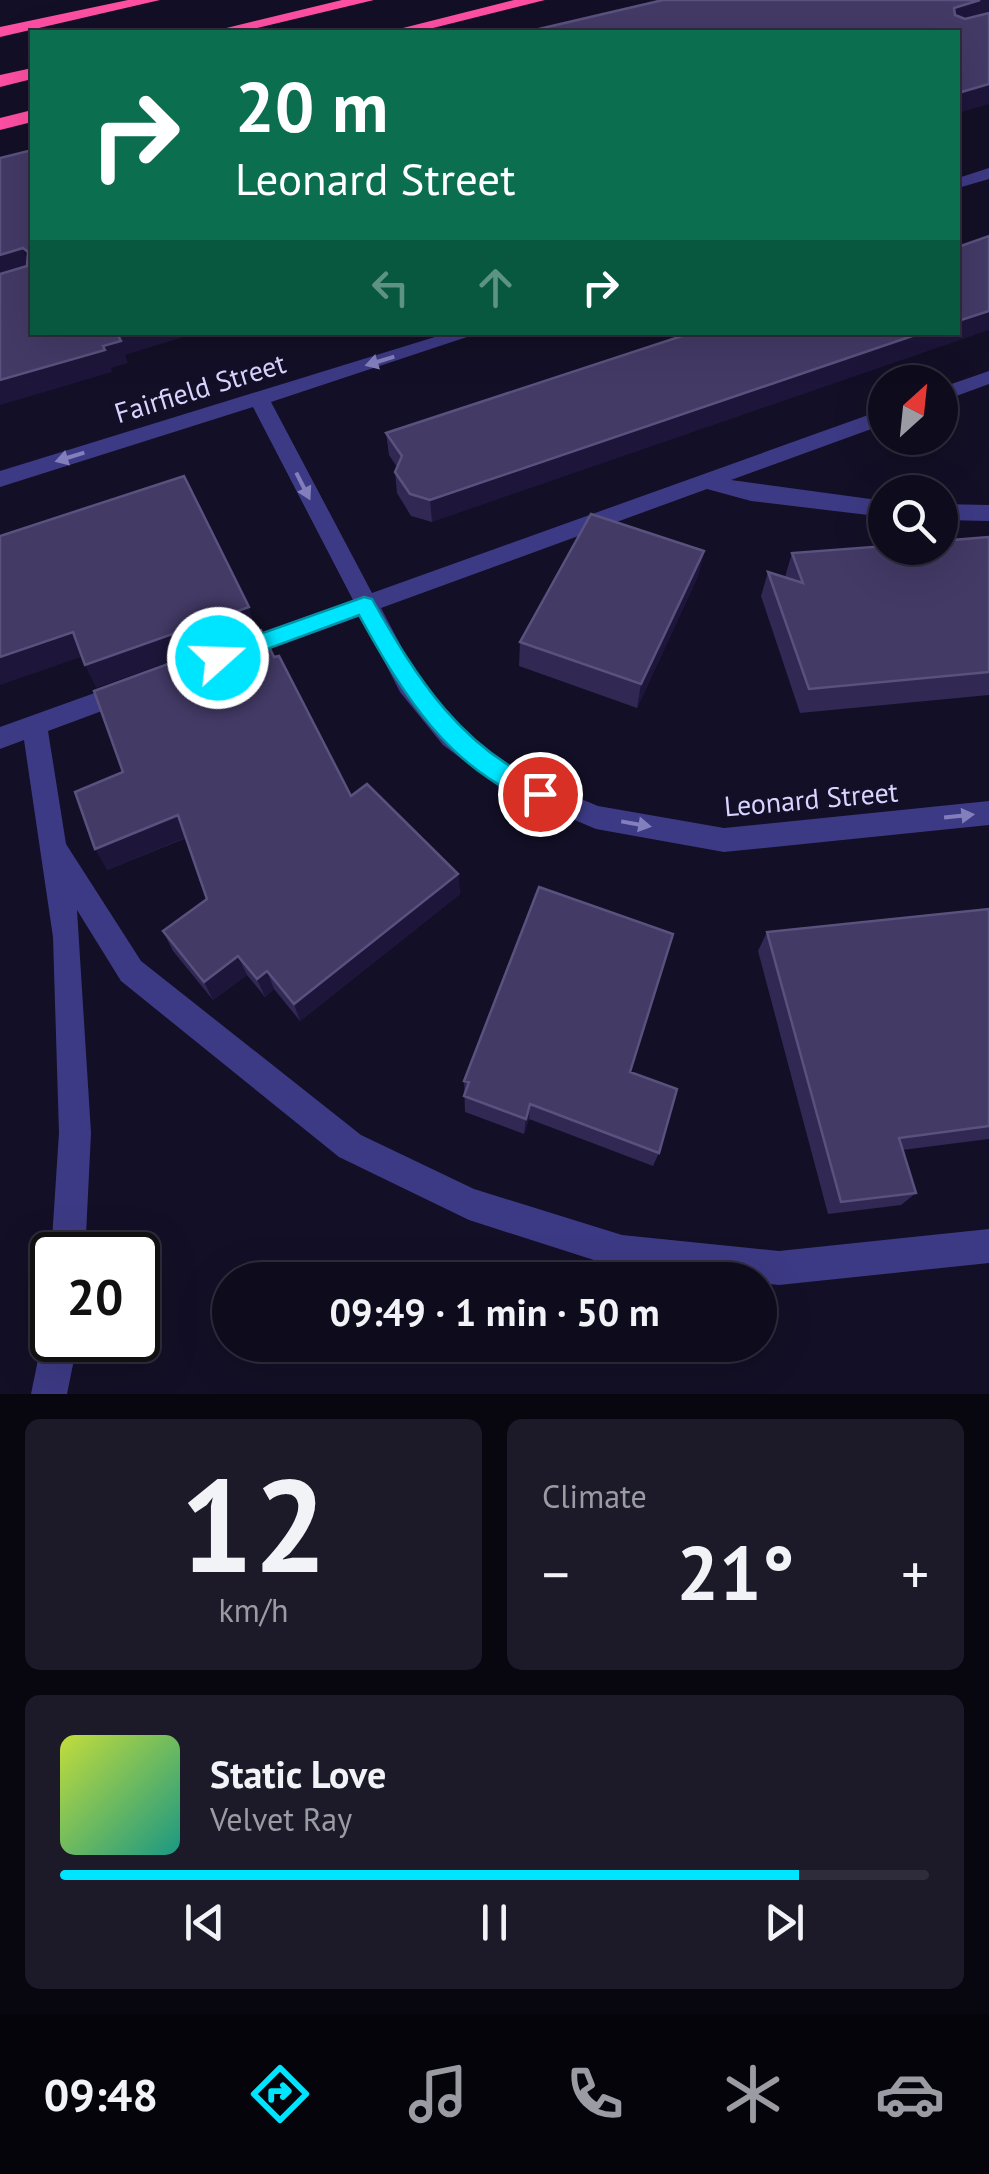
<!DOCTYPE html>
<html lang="en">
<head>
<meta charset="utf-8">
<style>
	:root { --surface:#0e0b1c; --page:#1c1929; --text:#f1f3f6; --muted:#9b9ba3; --line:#2e2b3b; --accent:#00e5ff }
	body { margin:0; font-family:"PT Sans",sans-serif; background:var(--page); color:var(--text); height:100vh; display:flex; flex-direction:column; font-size:38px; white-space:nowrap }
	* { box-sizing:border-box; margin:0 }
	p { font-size:32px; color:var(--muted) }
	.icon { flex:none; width:55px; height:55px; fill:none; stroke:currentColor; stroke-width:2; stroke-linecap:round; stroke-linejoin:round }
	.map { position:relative; height:1394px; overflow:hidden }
	.drawer { display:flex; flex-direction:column; gap:25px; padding:25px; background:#08060f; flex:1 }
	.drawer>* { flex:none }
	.banner { position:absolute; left:30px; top:30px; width:930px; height:305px; border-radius:0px; box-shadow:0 10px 40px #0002,0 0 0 2px var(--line); background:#0b6e4f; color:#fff; overflow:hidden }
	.needle { width:65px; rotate:27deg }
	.controls { position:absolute; left:868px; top:365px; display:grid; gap:20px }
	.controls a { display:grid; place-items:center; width:90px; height:90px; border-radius:50%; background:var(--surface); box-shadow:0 10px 40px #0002,0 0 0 2px var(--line); font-size:50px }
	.speed { position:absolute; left:30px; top:1232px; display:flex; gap:20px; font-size:50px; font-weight:700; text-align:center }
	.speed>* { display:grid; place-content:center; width:130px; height:130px; border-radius:50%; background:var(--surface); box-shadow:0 10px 40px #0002,0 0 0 2px var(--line); line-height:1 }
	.speed .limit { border:5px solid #111; border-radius:15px; background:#fff; color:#111 }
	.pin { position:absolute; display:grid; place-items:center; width:85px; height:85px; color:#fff; margin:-42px; border:5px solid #fff; border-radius:50%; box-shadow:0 2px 10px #0007 }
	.me { position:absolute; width:110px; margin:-55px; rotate:70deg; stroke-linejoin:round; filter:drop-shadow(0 0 8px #0008) }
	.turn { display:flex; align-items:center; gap:35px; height:210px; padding:0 40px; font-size:45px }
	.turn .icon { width:130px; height:130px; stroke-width:2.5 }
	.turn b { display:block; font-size:70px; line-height:85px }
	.lanes { display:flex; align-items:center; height:95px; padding:0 40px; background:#0003; justify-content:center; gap:50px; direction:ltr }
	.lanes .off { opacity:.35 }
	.big { font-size:75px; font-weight:800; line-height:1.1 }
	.drawer .card { flex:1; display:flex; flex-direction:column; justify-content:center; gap:15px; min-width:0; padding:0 35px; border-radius:15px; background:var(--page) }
	.drawer .dial { align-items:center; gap:0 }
	.dial b { font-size:130px; line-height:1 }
	.song { display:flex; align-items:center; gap:30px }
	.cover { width:120px; height:120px; border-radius:15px; background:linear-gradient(135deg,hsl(70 70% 55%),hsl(170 70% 35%)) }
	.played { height:10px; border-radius:5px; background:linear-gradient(90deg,var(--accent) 85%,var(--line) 85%) }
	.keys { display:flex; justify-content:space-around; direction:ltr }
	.heat { display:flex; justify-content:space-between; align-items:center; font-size:55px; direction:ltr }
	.drawer .tiles { flex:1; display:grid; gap:25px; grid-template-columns:1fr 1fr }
	.card:last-child { grid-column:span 2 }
	.trip { position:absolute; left:212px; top:1262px; width:565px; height:100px; border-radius:50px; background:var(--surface); box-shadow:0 10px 40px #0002,0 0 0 2px var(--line); font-weight:800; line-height:100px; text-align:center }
	.menu { display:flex; height:160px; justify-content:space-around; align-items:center; background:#06040b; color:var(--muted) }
	.menu .icon { width:70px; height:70px }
	.menu .current { color:var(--accent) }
	.menu b { font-size:45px; color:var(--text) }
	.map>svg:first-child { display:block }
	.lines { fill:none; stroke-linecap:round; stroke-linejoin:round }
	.minor { fill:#3d3a85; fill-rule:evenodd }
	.highway { fill:#ff4fa3; fill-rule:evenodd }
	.wall { fill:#312854 }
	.shaded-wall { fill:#1d163a }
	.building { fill:#433a66; stroke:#5a527e; stroke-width:2.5 }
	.oneway { fill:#837fbc }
	.route { fill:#00e5ff; stroke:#0095a6; stroke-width:2.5 }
	.labels { text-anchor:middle; stroke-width:9; stroke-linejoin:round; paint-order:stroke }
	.street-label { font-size:28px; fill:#d9d4ff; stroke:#130f26 }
</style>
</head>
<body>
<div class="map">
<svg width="989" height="1394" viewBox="0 0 989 1394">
	<rect width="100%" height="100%" fill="#130f26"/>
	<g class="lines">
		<!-- minor -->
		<path class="minor" d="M989,168V179L958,188V178Z
			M451,332H482L271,402L372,593L885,409V424L731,480L885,501V517L751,501L707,489L381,608L418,678L461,729L521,774L598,806L724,828L989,801V825L724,852L596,829L503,790L443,745L400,692L361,616L237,661L228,658L225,651L228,644L353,600L253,407L0,487V471Z
			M989,371V384L940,402V388Z
			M940,504L989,505V521L940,520Z
			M128,681L137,684L140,691L137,698L48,731L66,844L141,961L361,1135L474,1189L622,1235L779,1251L989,1229V1263L779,1285L622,1269L469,1220L339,1157L121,981L77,910L91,1133L85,1255H52V1258L51,1255L59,1133L53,937L24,740L0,749V727Z
			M52,1326V1340H78L67,1394H31L42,1340Z"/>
		<!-- highway -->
		<path class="highway" d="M128,0H160L0,37V27Z
			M342,0H374L241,32H210Z
			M514,0H545L417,32H387Z
			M32,68V79L0,87V75Z
			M32,110V122L0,130V118Z"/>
	</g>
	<!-- wall -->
	<path class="wall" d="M694,332L432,522L411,516L397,493L395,472L397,467L389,455L386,433Z
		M989,537V695L800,713L761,596L768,572L785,577L792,553Z
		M704,551L698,576L637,708L519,666L520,642Z
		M274,657L351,796L458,874L460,894L300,1021L274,989L265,997L247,975L213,1000L173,951L163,931L207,899L186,838L107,870L123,772Z
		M989,909V1139L902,1150L916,1193L901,1205L828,1214L758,951L767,932Z
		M631,1072L659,1153L653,1166L529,1119L524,1134L465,1112L464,1081Z"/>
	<!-- shaded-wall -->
	<path class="shaded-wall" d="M980,0H989V13L948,28L954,8Z
		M989,84V104L958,113V93Z
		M23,248L31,270L0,280V255Z
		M989,311V330L432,522L430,500L924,332H958V321Z
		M120,332H200L125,355L128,363L111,368L112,372L0,405V380Z
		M704,551L698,576L637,708L641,684Z
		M249,607L256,631L96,688L85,665Z
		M73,632L84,656L0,685V657Z
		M178,815L187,837L107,870L95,849Z
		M458,874L460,894L300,1021L294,1004Z
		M238,956L247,975L213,1000L204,982Z
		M267,971L274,989L265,997L257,979Z
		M530,1104L529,1119L524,1134L526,1119Z"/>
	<!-- building -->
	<path class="building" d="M663,0H980L954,8L955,15L965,19L989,13V84L958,93V32H526Z
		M32,150V332H120L117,333L121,341L103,346L105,350L0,380V274L27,266L28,252L23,248L0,255V158Z
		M989,236V311L958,321V247Z
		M694,332H924L430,500L410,494L395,472L402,456L386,433Z
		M184,476L249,607L85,665L73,632L0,657V536Z
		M591,514L704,551L641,684L520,642Z
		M989,537V672L809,689L768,572L803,583L792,553L885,546V548H940V541Z
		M261,630L274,657L279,656L351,796L367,784L458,874L294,1004L267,971L257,979L238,956L204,982L163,931L207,899L178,815L95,849L75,792L123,772L94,691Z
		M539,887L673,934L630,1072L677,1089L659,1153L530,1104L526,1119L464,1096L469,1082L464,1081Z
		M989,909V1126L899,1138L916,1193L841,1202L767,932Z"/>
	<!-- one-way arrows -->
	<defs><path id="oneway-solid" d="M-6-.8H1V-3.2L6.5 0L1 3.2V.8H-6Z" transform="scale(2.5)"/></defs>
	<g class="oneway">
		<use href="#oneway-solid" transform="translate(380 361) rotate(163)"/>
		<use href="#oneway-solid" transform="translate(70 457) rotate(163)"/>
		<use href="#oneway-solid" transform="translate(303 486) rotate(63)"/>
		<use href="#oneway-solid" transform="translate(959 816) rotate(-6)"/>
		<use href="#oneway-solid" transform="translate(636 824) rotate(10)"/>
	</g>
	<!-- route -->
	<path class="route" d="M364,597L372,599C416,677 462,751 549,786L552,794L549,801L540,804C450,772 403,695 359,615L218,667L207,658L210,652Z"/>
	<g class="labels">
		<!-- street labels -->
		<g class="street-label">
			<text transform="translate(200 388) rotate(-17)" y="10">Fairfield Street</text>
			<text transform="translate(811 799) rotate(-5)" y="10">Leonard Street</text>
		</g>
	</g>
</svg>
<div class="controls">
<a><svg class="needle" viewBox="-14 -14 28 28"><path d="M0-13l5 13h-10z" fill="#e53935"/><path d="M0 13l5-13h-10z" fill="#9b9ba3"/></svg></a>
<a><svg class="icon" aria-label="search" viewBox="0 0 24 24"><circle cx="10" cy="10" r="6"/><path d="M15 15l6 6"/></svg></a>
</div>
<div class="speed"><div class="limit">20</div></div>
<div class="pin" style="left:540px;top:794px;background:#d93025"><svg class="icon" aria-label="arrive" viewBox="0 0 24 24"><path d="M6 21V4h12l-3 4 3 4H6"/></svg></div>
<svg class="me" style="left:218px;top:658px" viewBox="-20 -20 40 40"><circle r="17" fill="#00e5ff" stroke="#fff" stroke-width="3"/><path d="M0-11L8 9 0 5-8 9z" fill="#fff"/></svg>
<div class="trip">09:49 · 1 min · 50 m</div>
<div class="banner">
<div class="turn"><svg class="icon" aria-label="right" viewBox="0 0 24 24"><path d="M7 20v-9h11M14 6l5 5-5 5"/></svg><div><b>20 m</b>Leonard Street</div></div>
<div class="lanes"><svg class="icon off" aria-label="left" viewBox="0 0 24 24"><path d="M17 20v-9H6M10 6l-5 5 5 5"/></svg><svg class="icon off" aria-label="ahead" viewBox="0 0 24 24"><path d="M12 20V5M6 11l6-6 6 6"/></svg><svg class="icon" aria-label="right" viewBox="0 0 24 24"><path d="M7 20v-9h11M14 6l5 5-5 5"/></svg></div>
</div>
</div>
<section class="drawer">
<div class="tiles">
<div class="card dial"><b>12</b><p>km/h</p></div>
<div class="card"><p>Climate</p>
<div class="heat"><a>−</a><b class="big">21°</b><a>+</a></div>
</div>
<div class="card">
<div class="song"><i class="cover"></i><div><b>Static Love</b><p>Velvet Ray</p></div></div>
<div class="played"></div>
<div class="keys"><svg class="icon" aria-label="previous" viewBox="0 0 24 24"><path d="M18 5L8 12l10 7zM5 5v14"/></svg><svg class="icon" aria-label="pause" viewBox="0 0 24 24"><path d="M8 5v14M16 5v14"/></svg><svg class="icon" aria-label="next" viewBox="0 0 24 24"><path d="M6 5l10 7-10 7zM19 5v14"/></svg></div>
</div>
</div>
</section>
<nav class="menu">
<b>09:48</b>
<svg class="icon current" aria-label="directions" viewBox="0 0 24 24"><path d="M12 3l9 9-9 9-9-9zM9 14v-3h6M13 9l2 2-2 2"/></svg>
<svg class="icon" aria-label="music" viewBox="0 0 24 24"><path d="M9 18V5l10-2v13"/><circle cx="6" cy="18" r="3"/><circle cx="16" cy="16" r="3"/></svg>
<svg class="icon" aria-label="phone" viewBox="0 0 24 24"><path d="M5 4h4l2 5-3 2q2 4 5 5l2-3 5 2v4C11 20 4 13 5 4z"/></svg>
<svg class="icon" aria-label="climate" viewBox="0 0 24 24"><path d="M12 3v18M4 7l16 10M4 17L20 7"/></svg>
<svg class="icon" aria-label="car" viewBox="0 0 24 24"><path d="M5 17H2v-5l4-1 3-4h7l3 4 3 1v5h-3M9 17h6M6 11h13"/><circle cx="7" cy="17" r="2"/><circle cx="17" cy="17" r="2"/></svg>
</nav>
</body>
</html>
